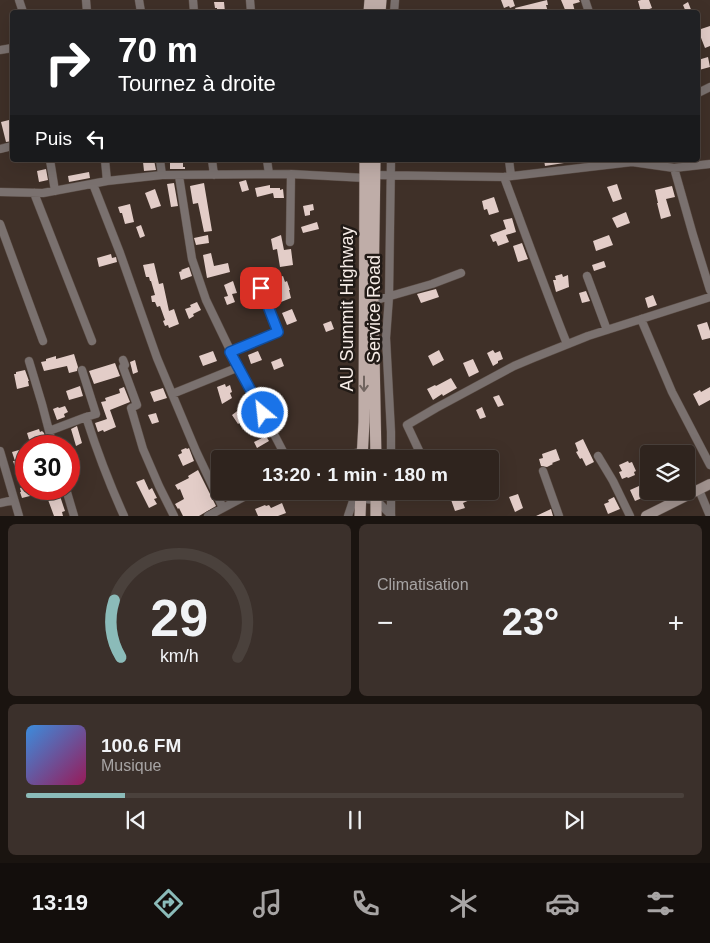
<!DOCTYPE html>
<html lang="fr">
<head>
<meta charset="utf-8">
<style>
	:root { --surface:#2f241e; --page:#3b302b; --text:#f1f3f6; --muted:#a7a4a4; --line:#4a413c; --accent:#8bbbb9 }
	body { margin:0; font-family:Arial,sans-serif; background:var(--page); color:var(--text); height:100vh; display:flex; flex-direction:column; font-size:19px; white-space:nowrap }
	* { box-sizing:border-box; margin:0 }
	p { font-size:16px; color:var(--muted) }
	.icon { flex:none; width:28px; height:28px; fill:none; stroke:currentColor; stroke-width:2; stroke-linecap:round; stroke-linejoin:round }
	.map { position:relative; height:516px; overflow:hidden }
	.panel { display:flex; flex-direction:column; gap:8px; padding:8px; background:#1a1410; flex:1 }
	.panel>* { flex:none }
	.hud { position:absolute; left:10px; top:10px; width:690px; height:152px; border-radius:5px; box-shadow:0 5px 20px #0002,0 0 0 1px var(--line); background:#202124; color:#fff; overflow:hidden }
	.fabs { position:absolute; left:640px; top:445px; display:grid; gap:10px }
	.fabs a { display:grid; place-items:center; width:55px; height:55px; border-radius:5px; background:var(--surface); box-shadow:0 5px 20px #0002,0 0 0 1px var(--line); font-size:25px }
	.speed { position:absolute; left:15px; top:435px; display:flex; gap:10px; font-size:25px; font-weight:700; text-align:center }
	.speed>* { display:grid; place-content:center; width:65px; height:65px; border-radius:50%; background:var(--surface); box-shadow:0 5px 20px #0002,0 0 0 1px var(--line); line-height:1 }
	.speed .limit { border:8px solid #d22; background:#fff; color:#111 }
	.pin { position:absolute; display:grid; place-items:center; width:42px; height:42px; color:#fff; margin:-21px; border-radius:10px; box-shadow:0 2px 8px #0006 }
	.me { position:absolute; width:55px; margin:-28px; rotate:332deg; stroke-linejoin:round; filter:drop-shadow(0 0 4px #0008) }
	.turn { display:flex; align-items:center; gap:18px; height:105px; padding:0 25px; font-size:22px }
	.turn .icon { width:65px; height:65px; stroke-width:2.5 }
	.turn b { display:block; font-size:35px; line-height:42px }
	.then { display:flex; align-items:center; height:48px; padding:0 25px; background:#0003; gap:10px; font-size:19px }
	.big { font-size:38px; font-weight:700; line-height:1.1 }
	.panel .widget { flex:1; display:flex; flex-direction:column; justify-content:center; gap:8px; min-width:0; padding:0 18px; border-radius:8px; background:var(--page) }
	.panel .dial { align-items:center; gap:0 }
	.dial svg { height:130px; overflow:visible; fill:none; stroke:var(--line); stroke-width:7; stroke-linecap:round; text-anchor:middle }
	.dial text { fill:var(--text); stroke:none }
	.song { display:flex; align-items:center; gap:15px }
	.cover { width:60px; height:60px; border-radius:8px; background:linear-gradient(135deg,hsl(210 70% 55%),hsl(330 70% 35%)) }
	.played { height:5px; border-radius:2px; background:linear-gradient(90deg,var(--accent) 15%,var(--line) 15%) }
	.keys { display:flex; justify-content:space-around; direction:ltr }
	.heat { display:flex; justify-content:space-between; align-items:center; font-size:28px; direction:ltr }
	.panel .tiles { flex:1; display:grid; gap:8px; grid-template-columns:1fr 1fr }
	.widget:last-child { grid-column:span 2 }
	.trip { position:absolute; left:211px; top:450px; width:288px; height:50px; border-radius:5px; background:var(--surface); box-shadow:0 5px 20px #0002,0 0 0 1px var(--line); font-weight:700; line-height:50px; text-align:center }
	.tab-bar { display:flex; height:80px; justify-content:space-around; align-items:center; background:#130e0c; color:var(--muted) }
	.tab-bar .icon { width:35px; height:35px }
	.tab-bar .on { color:var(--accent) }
	.tab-bar b { font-size:22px; color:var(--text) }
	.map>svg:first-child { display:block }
	.building { fill:#e3cdc8 }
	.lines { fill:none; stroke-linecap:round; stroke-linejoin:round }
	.street-casing { stroke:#5c4e47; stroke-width:9 }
	.secondary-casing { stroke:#5c4e47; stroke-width:11 }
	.primary-casing { stroke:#5c4e47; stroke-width:12 }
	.street { stroke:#7a716f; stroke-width:8 }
	.secondary { stroke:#a1938f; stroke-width:10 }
	.primary { stroke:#bfada8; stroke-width:11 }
	.oneway { stroke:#70645f }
	.route-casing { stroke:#114b97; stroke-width:12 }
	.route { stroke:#1a73e8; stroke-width:9 }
	.labels { text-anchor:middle; stroke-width:5; stroke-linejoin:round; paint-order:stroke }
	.street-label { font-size:18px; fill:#f6ece7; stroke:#211a16 }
</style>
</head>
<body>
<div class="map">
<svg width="710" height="516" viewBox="0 0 710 516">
	<rect width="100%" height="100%" fill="#3f3028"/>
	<!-- building -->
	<path class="building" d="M501,0H513L515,6L510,8L509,6L504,8Z
		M547,0L548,5H546L548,12H517L515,8Z
		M561,0H579L580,2L573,4L575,12H566Z
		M641,0H649L652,8L641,12L638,1Z
		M214,2H224L225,12H217V8H215Z
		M688,2L692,12H686L683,5Z
		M710,26V46L705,48L698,30Z
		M708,57L710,67L699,70L698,60Z
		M9,120L12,135V141L6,142L1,122Z
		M154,160L156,170L144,171L143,162Z
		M170,160H183V167H185V169H170Z
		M544,160H564V163L545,166Z
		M46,169L48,180L39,182L37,171Z
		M89,172L90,178L69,182L68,176Z
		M246,180L249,190L242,192L239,182Z
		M174,183L178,206L171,207L167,184Z
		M204,183L212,231L204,232L198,203L193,204L190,186Z
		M617,184L622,199L613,202L607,187Z
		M270,185V188H280V190L283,189L284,198H274L273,193L257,197L255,188Z
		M672,186L675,197L666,199L671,216L661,219L657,203H658L655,190Z
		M155,189L161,206L151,209L145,193Z
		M494,197L499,212L489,215L487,209L484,210L482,201Z
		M130,204L134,222L125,224L122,213H120L118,207Z
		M313,204L314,210L310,211V215L305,216L303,206Z
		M626,212L630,223L617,228L612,218Z
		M512,218L516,232L506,235L509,242L498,246L496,241L493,242L490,235L506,229L503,220Z
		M317,222L319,229L303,233L301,227Z
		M141,225L145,236L140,238L136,227Z
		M208,235L209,243L196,245L194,238Z
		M281,235L284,250L291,249L293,265L280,267L277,249L273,250L271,239Z
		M609,235L613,245L596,251L593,241Z
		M522,243L528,259L518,262L513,246Z
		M211,253L214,266L228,263L230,272L207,278L203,255Z
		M111,254L112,258L116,257L117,262L99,267L97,258Z
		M604,261L606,267L594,271L592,265Z
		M154,263L159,284L163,283L169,311L174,309L179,324L169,328L168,325L165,326L163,321L165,320L160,306L157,307L155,302H152L151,296L155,295L151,281H150L149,277H146L143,265Z
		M189,267L192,276L181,280L179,272L182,271L181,270Z
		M562,274L563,277L568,275L569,287L556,292L553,280H556L555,276Z
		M283,276L285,282L287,281L290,290H289L291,298L281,302L272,280Z
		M233,281L237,293L232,294L235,302L227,305L224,297L228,296L224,285Z
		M436,289L439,297L421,303L417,294Z
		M586,291L590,301L582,303L579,293Z
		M653,295L657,305L648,308L645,298Z
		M197,302L201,310L193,314L194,316L189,319L185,309L191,307L190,305Z
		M292,309L297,321L287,325L282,313Z
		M331,321L334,329L326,332L323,324Z
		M707,322L710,331V338L702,340L697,325Z
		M439,350L444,360L433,366L428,356Z
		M493,350L495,353L500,351L503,359L498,361V363L493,366L487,353Z
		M213,351L217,361L203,366L199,356Z
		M258,351L262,360L251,364L248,355Z
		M74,354L78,367L77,371L69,373L67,366L44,371L41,362L46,361V359L56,356V359Z
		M281,358L284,366L274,370L271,362Z
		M473,359L479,372L469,377L463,363Z
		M135,360L138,372L133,374L130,362Z
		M115,363L120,376L94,384L89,371Z
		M25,370L29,381H28L29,386L17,389L14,374H16V372Z
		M451,378L457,388L443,396L442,394L433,400L427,389L435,385L436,386Z
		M225,384L226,387L230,385L232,392L230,393L232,398L222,404L217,387Z
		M80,386L83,396L69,400L66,391Z
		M124,387L130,402L110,410L116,427L104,432L103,430L98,432L95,423L107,419L101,402L106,401L105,398L120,393L119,389Z
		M710,387V400L699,406L693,394L700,390L701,392Z
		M163,388L167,398L154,402L150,392Z
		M499,395L504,405L498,407L493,397Z
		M65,406L68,412L64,414L65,417L57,420L53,409L58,407L59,408Z
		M244,406L245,408L248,406L253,413L238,424L232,415Z
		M482,407L486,417L480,419L476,410Z
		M156,413L159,422L152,424L148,415Z
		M77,426L82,443L76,446L71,429Z
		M39,429L40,432L42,431L44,433L45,437L38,439L40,446H31L27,433Z
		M266,436L269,441L257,448L254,442Z
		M583,439L594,462L586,466L582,458L580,459L576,452L578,451L575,443Z
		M26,448V464L15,467L13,461H15L12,452Z
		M186,448L187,449L189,448L194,461L183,466L178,455L182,453L181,450Z
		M556,449L560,460L552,463L553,464L547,467L541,466L539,459L543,458L542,454Z
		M628,461L629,463L632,462L636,471L634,472L635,475L628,478L627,477L622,479L619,472L622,471L619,465Z
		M198,470L216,506L199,516H183L179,508L178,509L175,504L184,499L180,489L178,490L175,485L189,478L188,476Z
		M144,479L149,490L152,488L157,498L154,499L157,504L149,508L136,482Z
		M26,486V489H37L38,494L22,498L20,492H21L20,488Z
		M639,486L640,488L645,486L649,495L635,501L630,490Z
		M456,491H471L474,498L463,503L465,508L455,511L449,494Z
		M57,494L58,497L60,496L65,511L62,512L63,516H54L47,497Z
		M518,494L523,508L515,512L509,497Z
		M614,497L620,509L608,514L604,504L609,502L608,500Z
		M282,503L286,513L278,516H258L255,509L265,505L266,506L269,505L271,508Z
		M551,509L553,516H536Z"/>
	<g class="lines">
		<!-- street casing -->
		<g class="street-casing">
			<path id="street" d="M19,0L23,12
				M86,0L87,12
				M139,0L141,12
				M193,0L194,12
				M250,0L251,12
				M585,0L589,12
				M394,12L395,0
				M0,50L12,48
				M698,93L710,87
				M0,149L12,146
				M50,160L55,191
				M105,160L107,181
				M160,160L162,175
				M212,160L214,175
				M267,160L269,174
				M391,160L389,297L386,338L391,432V459
				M509,160L511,176
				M674,168L693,235L710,290
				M374,175L504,177L632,162L674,168L710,164
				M179,176L192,259L206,300L231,352L287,459
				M504,177C525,233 545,289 567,344
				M93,184L120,253L157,358L196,451L223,508
				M0,192L43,193L107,181L162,175L291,174L365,178
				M34,193L92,341
				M0,224L43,341
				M290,242L291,174
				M587,276L607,330
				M373,301L432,284L461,273
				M641,319L672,392L710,465
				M231,352L278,332L261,287
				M123,360L125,365L123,367L137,405L131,408L143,449L159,486L174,516
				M29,361L42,404L53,446
				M82,370L96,414L86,417C97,451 109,483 124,516
				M172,394L239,367
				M49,431L86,417
				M0,451L19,516
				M598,456L613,481L630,516
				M337,459L362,451
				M423,459L407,425L436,408L514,366L533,358L588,336L710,297
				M543,471L559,516
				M66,489L74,516
				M699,490L710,516
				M0,503L14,500
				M208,516L255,491
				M348,516L354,498L376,500L391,515
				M391,516V491"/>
		</g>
		<!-- secondary casing -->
		<g class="secondary-casing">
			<path id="secondary" d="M646,516L710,484"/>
		</g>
		<!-- primary casing -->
		<g class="primary-casing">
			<path id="primary" d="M369,12L370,0
				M380,12L381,0
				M375,160L373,301L376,459
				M362,459L364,422L365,160
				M360,516L361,491
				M376,516V491"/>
		</g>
		<!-- street -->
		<use href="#street" class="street"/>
		<!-- secondary -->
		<use href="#secondary" class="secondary"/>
		<!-- primary -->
		<use href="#primary" class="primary"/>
	</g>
	<!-- one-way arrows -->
	<defs><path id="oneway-shaft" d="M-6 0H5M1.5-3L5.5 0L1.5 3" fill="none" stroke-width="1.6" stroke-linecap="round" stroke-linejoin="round" transform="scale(1.25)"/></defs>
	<use class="oneway" href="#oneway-shaft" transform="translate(364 384) rotate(90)"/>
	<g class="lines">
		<!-- route casing -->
		<g class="route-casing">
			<path id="route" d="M261,288L278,332L230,352L263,413"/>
		</g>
		<!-- route -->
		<use href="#route" class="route"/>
	</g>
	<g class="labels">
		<!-- street labels -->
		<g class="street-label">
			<text transform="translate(347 309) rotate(-90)" y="6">AU Summit Highway</text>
			<text transform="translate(374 309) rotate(-90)" y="6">Service Road</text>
		</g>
	</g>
</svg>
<div class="fabs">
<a><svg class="icon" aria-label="layers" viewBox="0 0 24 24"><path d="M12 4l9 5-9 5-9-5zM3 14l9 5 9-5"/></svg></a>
</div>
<div class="speed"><div class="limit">30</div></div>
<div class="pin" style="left:261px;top:288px;background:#d93025"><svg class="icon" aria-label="arrive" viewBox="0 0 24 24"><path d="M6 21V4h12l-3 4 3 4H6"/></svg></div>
<svg class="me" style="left:263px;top:413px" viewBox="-20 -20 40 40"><circle r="17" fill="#1a73e8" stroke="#fff" stroke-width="3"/><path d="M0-11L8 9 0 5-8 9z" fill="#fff"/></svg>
<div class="trip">13:20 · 1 min · 180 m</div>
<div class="hud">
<div class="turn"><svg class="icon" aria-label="right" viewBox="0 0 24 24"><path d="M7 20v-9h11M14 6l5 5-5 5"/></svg><div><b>70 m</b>Tournez à droite</div></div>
<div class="then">Puis<svg class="icon" aria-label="left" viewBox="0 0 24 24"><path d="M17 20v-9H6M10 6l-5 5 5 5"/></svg></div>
</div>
</div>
<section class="panel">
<div class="tiles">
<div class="widget dial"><svg viewBox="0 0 100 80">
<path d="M14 69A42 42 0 1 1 86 69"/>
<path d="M14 69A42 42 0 0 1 10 34" stroke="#8bbbb9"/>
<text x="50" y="56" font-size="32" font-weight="700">29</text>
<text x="50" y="72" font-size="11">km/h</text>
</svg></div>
<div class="widget"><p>Climatisation</p>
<div class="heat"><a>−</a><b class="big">23°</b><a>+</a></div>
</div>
<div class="widget">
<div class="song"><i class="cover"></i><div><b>100.6 FM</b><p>Musique</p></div></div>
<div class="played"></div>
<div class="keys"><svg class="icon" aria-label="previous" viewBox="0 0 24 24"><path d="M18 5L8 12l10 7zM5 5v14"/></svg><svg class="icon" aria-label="pause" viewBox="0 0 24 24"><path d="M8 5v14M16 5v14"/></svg><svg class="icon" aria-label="next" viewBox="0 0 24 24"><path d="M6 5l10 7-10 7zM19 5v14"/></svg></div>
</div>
</div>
</section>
<nav class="tab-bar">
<b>13:19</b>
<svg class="icon on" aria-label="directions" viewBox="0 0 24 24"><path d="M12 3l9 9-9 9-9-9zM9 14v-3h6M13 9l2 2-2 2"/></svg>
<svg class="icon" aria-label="music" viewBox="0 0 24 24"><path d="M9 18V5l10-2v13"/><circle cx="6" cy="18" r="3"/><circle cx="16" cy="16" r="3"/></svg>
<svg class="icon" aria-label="phone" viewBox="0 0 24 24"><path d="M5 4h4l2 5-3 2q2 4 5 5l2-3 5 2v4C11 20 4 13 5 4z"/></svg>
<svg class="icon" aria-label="climate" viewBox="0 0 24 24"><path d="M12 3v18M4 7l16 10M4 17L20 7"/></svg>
<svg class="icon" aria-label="car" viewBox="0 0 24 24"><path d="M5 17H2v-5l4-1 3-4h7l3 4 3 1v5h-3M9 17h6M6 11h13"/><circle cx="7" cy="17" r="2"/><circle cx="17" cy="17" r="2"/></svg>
<svg class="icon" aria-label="filters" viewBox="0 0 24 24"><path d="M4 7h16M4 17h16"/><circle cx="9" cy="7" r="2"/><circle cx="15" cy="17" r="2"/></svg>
</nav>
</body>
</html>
